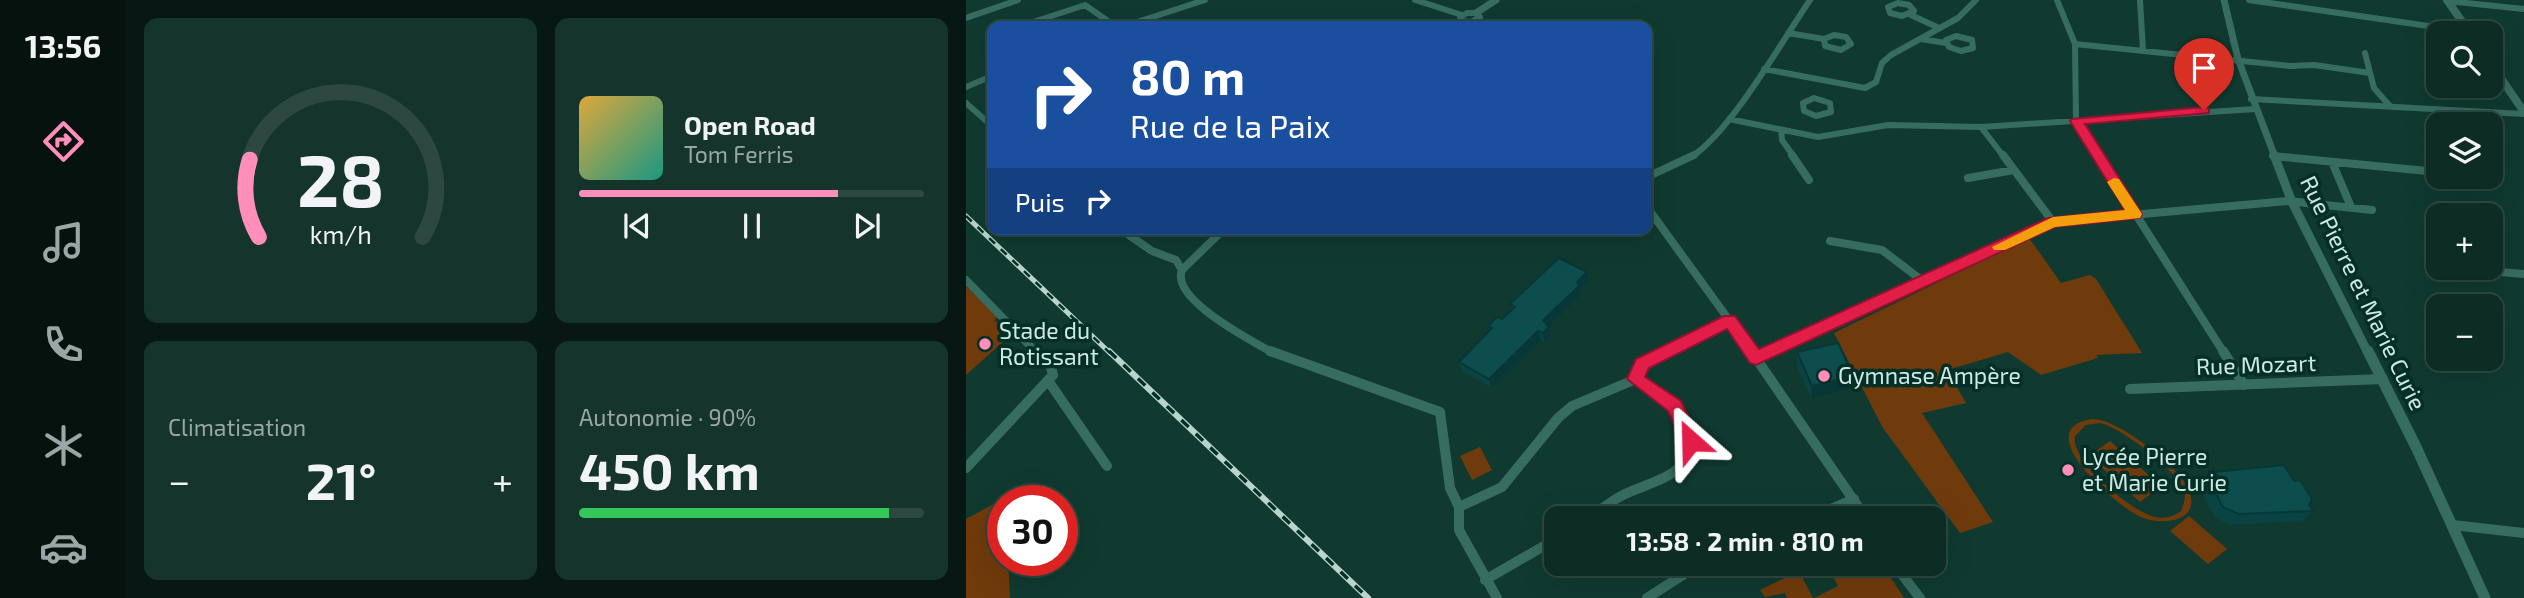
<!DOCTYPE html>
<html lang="fr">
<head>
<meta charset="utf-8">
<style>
	:root { --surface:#0c2c24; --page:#15342c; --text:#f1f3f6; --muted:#9aa7a6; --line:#2c4841; --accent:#ff8ebb }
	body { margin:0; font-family:"Exo 2",sans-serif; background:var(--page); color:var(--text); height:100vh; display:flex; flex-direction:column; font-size:26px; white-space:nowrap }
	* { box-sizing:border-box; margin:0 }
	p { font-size:23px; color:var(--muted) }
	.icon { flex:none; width:38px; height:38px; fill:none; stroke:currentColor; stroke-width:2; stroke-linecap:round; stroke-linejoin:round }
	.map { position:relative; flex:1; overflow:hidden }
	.panel { display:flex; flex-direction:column; gap:18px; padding:18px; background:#071814; width:840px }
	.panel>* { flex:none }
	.hud { position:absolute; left:21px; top:21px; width:665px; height:214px; border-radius:14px; box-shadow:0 7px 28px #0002,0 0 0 2px var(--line); background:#1a4fa0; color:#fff; overflow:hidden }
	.tools { position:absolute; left:1460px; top:21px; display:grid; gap:14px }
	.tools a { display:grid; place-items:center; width:77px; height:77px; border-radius:14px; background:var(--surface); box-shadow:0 7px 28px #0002,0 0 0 2px var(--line); font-size:35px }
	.speed { position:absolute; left:21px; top:485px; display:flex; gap:14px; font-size:35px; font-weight:700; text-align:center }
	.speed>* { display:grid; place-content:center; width:91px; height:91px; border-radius:50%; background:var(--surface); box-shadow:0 7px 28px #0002,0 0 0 2px var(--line); line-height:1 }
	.speed .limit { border:10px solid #d22; background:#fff; color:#111 }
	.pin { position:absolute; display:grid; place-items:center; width:60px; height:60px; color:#fff; margin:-72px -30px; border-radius:50% 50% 50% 0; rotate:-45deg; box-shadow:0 0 7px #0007 }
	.pin .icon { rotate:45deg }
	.me { position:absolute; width:77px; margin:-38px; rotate:335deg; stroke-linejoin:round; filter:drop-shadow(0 0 5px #0008) }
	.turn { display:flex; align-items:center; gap:24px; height:147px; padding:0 28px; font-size:32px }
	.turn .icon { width:91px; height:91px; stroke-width:2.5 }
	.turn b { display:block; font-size:49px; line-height:60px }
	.then { display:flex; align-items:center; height:66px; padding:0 28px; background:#0003; gap:14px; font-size:26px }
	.big { font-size:52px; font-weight:700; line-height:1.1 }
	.panel .card { flex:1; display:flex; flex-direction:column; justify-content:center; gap:10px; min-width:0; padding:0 24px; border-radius:14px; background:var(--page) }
	.panel .dial { align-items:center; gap:0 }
	.dial svg { height:182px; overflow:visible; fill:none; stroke:var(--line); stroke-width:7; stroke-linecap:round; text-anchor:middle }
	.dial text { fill:var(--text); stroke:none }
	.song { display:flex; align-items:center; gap:21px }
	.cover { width:84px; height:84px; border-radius:10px; background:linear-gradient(135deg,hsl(40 70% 55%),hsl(170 70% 35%)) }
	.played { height:7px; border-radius:4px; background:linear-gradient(90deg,var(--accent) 75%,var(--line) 75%) }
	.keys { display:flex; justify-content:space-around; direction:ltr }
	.heat { display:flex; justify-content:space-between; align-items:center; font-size:38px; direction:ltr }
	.charge { height:10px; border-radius:5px; background:linear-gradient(90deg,#34c759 90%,var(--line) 0) }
	.panel .tiles { flex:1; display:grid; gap:18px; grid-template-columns:repeat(2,1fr) }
	.trip { position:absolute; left:578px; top:506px; width:402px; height:70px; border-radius:14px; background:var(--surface); box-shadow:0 7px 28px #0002,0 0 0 2px var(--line); font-weight:700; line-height:70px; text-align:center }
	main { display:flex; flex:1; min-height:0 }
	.dock { display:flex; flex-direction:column; width:126px; justify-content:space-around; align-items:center; background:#05120e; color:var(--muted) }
	.dock .icon { width:49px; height:49px }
	.dock .selected { color:var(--accent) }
	.dock b { font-size:32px; color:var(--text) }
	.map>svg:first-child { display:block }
	.green { fill:#703b0c; fill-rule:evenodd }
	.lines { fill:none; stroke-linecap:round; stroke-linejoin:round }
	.minor-far2 { stroke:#376d60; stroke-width:6 }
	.minor-far1 { stroke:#376d60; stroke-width:8 }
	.minor { stroke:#376d60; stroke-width:10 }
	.tertiary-far2 { stroke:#376d60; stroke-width:7 }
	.tertiary-far1 { stroke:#376d60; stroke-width:9 }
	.tertiary { stroke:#376d60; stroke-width:11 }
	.secondary { stroke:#376d60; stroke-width:8 }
	.rail-far1-casing { stroke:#b8d4cc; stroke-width:5 }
	.rail-casing { stroke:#b8d4cc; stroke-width:6 }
	.rail-far1 { stroke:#032f26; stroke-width:2.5; stroke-dasharray:8; stroke-linecap:butt }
	.rail { stroke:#032f26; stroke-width:3.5; stroke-dasharray:10; stroke-linecap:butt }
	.wall { fill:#0a4343 }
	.shaded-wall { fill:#083737 }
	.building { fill:#0c4e4e; stroke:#083737; stroke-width:2 }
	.route { fill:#e11d48; stroke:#92132f; stroke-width:2 }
	.slow { fill:#f59e0b }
	.poi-dot { fill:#ff8ebb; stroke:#032f26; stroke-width:2.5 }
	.labels { text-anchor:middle; stroke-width:7; stroke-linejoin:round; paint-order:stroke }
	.street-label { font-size:23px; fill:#cee9e1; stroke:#032f26 }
	.poi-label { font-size:23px; fill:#cee9e1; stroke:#032f26; text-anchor:start }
</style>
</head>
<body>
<main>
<nav class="dock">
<b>13:56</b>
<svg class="icon selected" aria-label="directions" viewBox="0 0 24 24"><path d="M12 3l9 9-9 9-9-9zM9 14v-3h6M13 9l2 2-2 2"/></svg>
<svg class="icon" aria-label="music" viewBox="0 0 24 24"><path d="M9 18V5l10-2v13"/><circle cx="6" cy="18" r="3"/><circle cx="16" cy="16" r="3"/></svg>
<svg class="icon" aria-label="phone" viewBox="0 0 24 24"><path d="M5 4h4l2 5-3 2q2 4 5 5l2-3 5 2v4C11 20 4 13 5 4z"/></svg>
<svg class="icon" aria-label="climate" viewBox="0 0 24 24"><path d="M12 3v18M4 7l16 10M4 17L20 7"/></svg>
<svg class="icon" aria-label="car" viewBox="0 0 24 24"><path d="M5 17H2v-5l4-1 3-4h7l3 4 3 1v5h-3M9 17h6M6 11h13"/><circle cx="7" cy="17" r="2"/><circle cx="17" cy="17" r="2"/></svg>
</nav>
<section class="panel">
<div class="tiles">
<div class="card dial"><svg viewBox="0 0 100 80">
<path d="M14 69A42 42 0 1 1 86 69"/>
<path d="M14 69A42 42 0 0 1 10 35" stroke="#ff8ebb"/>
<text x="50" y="56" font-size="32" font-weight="700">28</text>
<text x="50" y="72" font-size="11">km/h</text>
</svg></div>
<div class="card">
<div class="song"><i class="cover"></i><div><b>Open Road</b><p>Tom Ferris</p></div></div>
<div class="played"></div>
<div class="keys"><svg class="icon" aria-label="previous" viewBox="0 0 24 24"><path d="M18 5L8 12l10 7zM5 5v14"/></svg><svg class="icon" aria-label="pause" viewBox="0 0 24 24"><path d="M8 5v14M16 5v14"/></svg><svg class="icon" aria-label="next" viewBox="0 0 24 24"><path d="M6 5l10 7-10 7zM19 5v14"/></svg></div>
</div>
<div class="card"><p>Climatisation</p>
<div class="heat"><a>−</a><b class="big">21°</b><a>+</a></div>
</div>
<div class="card"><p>Autonomie · 90%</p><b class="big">450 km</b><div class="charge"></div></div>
</div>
</section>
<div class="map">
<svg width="1558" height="598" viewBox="0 0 1558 598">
	<rect width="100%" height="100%" fill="#103a30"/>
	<!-- green -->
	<path class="green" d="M1063,238L1095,283L1124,275L1130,279L1176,353L1130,355L1132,358L1075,375L1042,352L981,370L1000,403L956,413L1027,522L994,533L917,428L868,333Z
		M0,286L31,317L28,321L38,324L47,333L0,375Z
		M1127,419C1152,419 1209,464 1221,486C1238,520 1201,526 1177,518C1153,509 1059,428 1127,419ZM1134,423C1154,427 1211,470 1218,490C1220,498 1218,504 1215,511C1207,517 1199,519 1189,517C1166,512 1103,460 1109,436L1120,425Z
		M1144,441L1195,486L1174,502L1123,456Z
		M514,447L526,470L506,480L494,456Z
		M33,501L37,520V560H42L44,598H0V519Z
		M1223,516L1261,549L1242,564L1204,531Z
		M860,564H916L938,598H848L872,586Z
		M833,571L847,598H821L819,593L799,597L794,590Z"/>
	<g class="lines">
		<!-- minor-far2 -->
		<path class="minor-far2" d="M449,0L496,15
			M1091,0L1109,44L1110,121L1133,157
			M1174,0L1177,51
			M1283,0L1504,32
			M1481,1L1558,9
			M932,3L943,5L948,11L936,16L924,13L922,7Z
			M501,13H510L514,17L505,22L495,21L494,17Z
			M945,15L973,28
			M0,18L52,0
			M55,26L119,5L149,26
			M159,26L239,0
			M822,33L858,39
			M868,35L880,37L885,44L875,50L859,46L858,39Z
			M990,36L1006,40L1007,48L995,51L983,47L980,40Z
			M955,39L980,43
			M1109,44L1324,66L1348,65L1404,73
			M1399,53L1408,88L1423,105
			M798,69L899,88L910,82L916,63L925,55L992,18L1010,0
			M0,87L26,76
			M848,98L864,103L865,112L850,116L838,111L837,103Z
			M1285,99L1558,114
			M0,103L26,126
			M763,119L852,137L922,125L1015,127L1289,109
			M1015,127L1038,157
			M815,130L816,140L828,157
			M1307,156L1319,157
			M725,157C764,133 816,41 844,0"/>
		<!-- minor-far1 -->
		<path class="minor-far1" d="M826,155L843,180
			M1037,155L1087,222
			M1132,155L1258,353
			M1307,156L1461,171
			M1366,162L1385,207
			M681,177L728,155
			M1002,178L1048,170
			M681,207L787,353
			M154,229L186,251L210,260L216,270
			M258,229L216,270C204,299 285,340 307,353
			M864,241L916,250L958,282
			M1490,277V268L1558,274
			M0,280L71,353
			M696,353L763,321
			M801,353L1087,222L1322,201L1406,210"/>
		<!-- minor -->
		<path class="minor" d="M304,351L474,412L484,488L493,507V530L531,598
			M785,351L900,518
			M1257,351L1278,385
			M790,358L804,351
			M670,379L676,363L700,351
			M83,382L141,466
			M1164,389L1417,379
			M0,468L87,375L85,367L70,351
			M493,507L536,487L592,418L606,406L670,379C692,390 715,406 721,431C733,474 689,480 659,494C646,500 635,510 623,518
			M844,518L888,499
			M1487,525L1558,533
			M928,564L954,598
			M519,580L590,539
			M681,598L734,564"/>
		<!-- tertiary-far2 -->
		<path class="tertiary-far2" d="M1258,0L1272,59L1309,157
			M510,13L530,0"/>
		<!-- tertiary-far1 -->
		<path class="tertiary-far1" d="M1308,155L1326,202L1402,353"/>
		<!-- tertiary -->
		<path class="tertiary" d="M1402,351L1451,449L1519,598"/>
		<!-- secondary -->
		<path class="secondary" d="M1481,0L1504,33
			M1524,62L1558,112"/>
		<!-- rail-far1 casing -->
		<g class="rail-far1-casing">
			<path id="rail-far1" d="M0,216L144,353"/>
		</g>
		<!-- rail casing -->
		<g class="rail-casing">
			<path id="rail" d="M143,351L402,598"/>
		</g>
		<!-- rail-far1 -->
		<use href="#rail-far1" class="rail-far1"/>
		<!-- rail -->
		<use href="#rail" class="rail"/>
	</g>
	<!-- wall -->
	<path class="wall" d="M621,272L623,281L614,290L615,295L582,327L585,336L579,342L575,340L526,388L496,371L493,362L524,331L522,326L536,319L546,310L544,304Z
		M831,352L886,388L845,398L830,364Z
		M1249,472L1328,481L1347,511L1336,521L1264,525L1248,517L1236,493L1242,484L1241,483Z"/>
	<!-- shaded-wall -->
	<path class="shaded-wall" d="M621,272L623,281L614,290L615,295L580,329L577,320Z
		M583,327L585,336L579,342L577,333Z
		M572,331L575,340L526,388L523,379Z
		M887,376L886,388L845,398L846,386Z"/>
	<!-- building -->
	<path class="building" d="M593,258L621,272L611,282L613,286L577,320L583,327L577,333L572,331L523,379L493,362L526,328L522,326L531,317L536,319L549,307L544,304Z
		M872,343L887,376L846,386L831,352Z
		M1318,465L1328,481L1334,480L1346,499L1343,505L1347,511L1273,514L1257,507L1244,482L1255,481L1249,472Z"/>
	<!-- route -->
	<path class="route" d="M1238,107L1243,108V113L1119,124L1176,214L1174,218L1089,227L790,365L784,363L761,329L683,368L679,377L715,401L734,441L731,446H718L702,411L661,379L670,359L758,316H769L793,349L1082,218L1159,210L1104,121L1106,119Z"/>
	<!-- slow -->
	<path class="slow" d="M1148,178L1153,179L1176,214L1174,218L1089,227L1039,250H1028L1026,247L1087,217L1159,210L1141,182Z"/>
	<!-- markers -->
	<g class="poi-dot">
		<circle cx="19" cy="344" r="7"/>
		<circle cx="858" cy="376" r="7"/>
		<circle cx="1102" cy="470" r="7"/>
	</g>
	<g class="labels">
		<!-- street labels -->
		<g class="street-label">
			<text transform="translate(1397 293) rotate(64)" y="8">Rue Pierre et Marie Curie</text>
			<text transform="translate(1290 365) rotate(-2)" y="8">Rue Mozart</text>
		</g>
		<!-- poi labels -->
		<g class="poi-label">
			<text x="33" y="339">Stade du<tspan x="33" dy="26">Rotissant</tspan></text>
			<text x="872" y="384">Gymnase Ampère</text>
			<text x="1116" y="465">Lycée Pierre<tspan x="1116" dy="26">et Marie Curie</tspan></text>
		</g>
	</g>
</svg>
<div class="tools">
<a><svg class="icon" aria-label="search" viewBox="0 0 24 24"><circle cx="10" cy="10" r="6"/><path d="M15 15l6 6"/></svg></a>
<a><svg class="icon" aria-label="layers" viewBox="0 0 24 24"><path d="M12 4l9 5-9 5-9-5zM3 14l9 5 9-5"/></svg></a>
<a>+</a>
<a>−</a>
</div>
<div class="speed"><div class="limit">30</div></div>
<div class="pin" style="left:1238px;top:110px;background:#d93025"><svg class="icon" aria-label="arrive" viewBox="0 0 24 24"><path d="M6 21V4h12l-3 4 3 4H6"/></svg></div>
<svg class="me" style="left:725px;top:441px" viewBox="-20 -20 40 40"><path d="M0-17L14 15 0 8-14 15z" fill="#e11d48" stroke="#fff" stroke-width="4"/></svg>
<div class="trip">13:58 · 2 min · 810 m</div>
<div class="hud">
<div class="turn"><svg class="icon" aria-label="right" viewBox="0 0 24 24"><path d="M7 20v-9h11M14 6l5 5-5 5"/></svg><div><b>80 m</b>Rue de la Paix</div></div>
<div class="then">Puis<svg class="icon" aria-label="right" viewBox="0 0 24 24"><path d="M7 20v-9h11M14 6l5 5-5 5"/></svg></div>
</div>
</div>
</main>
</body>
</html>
